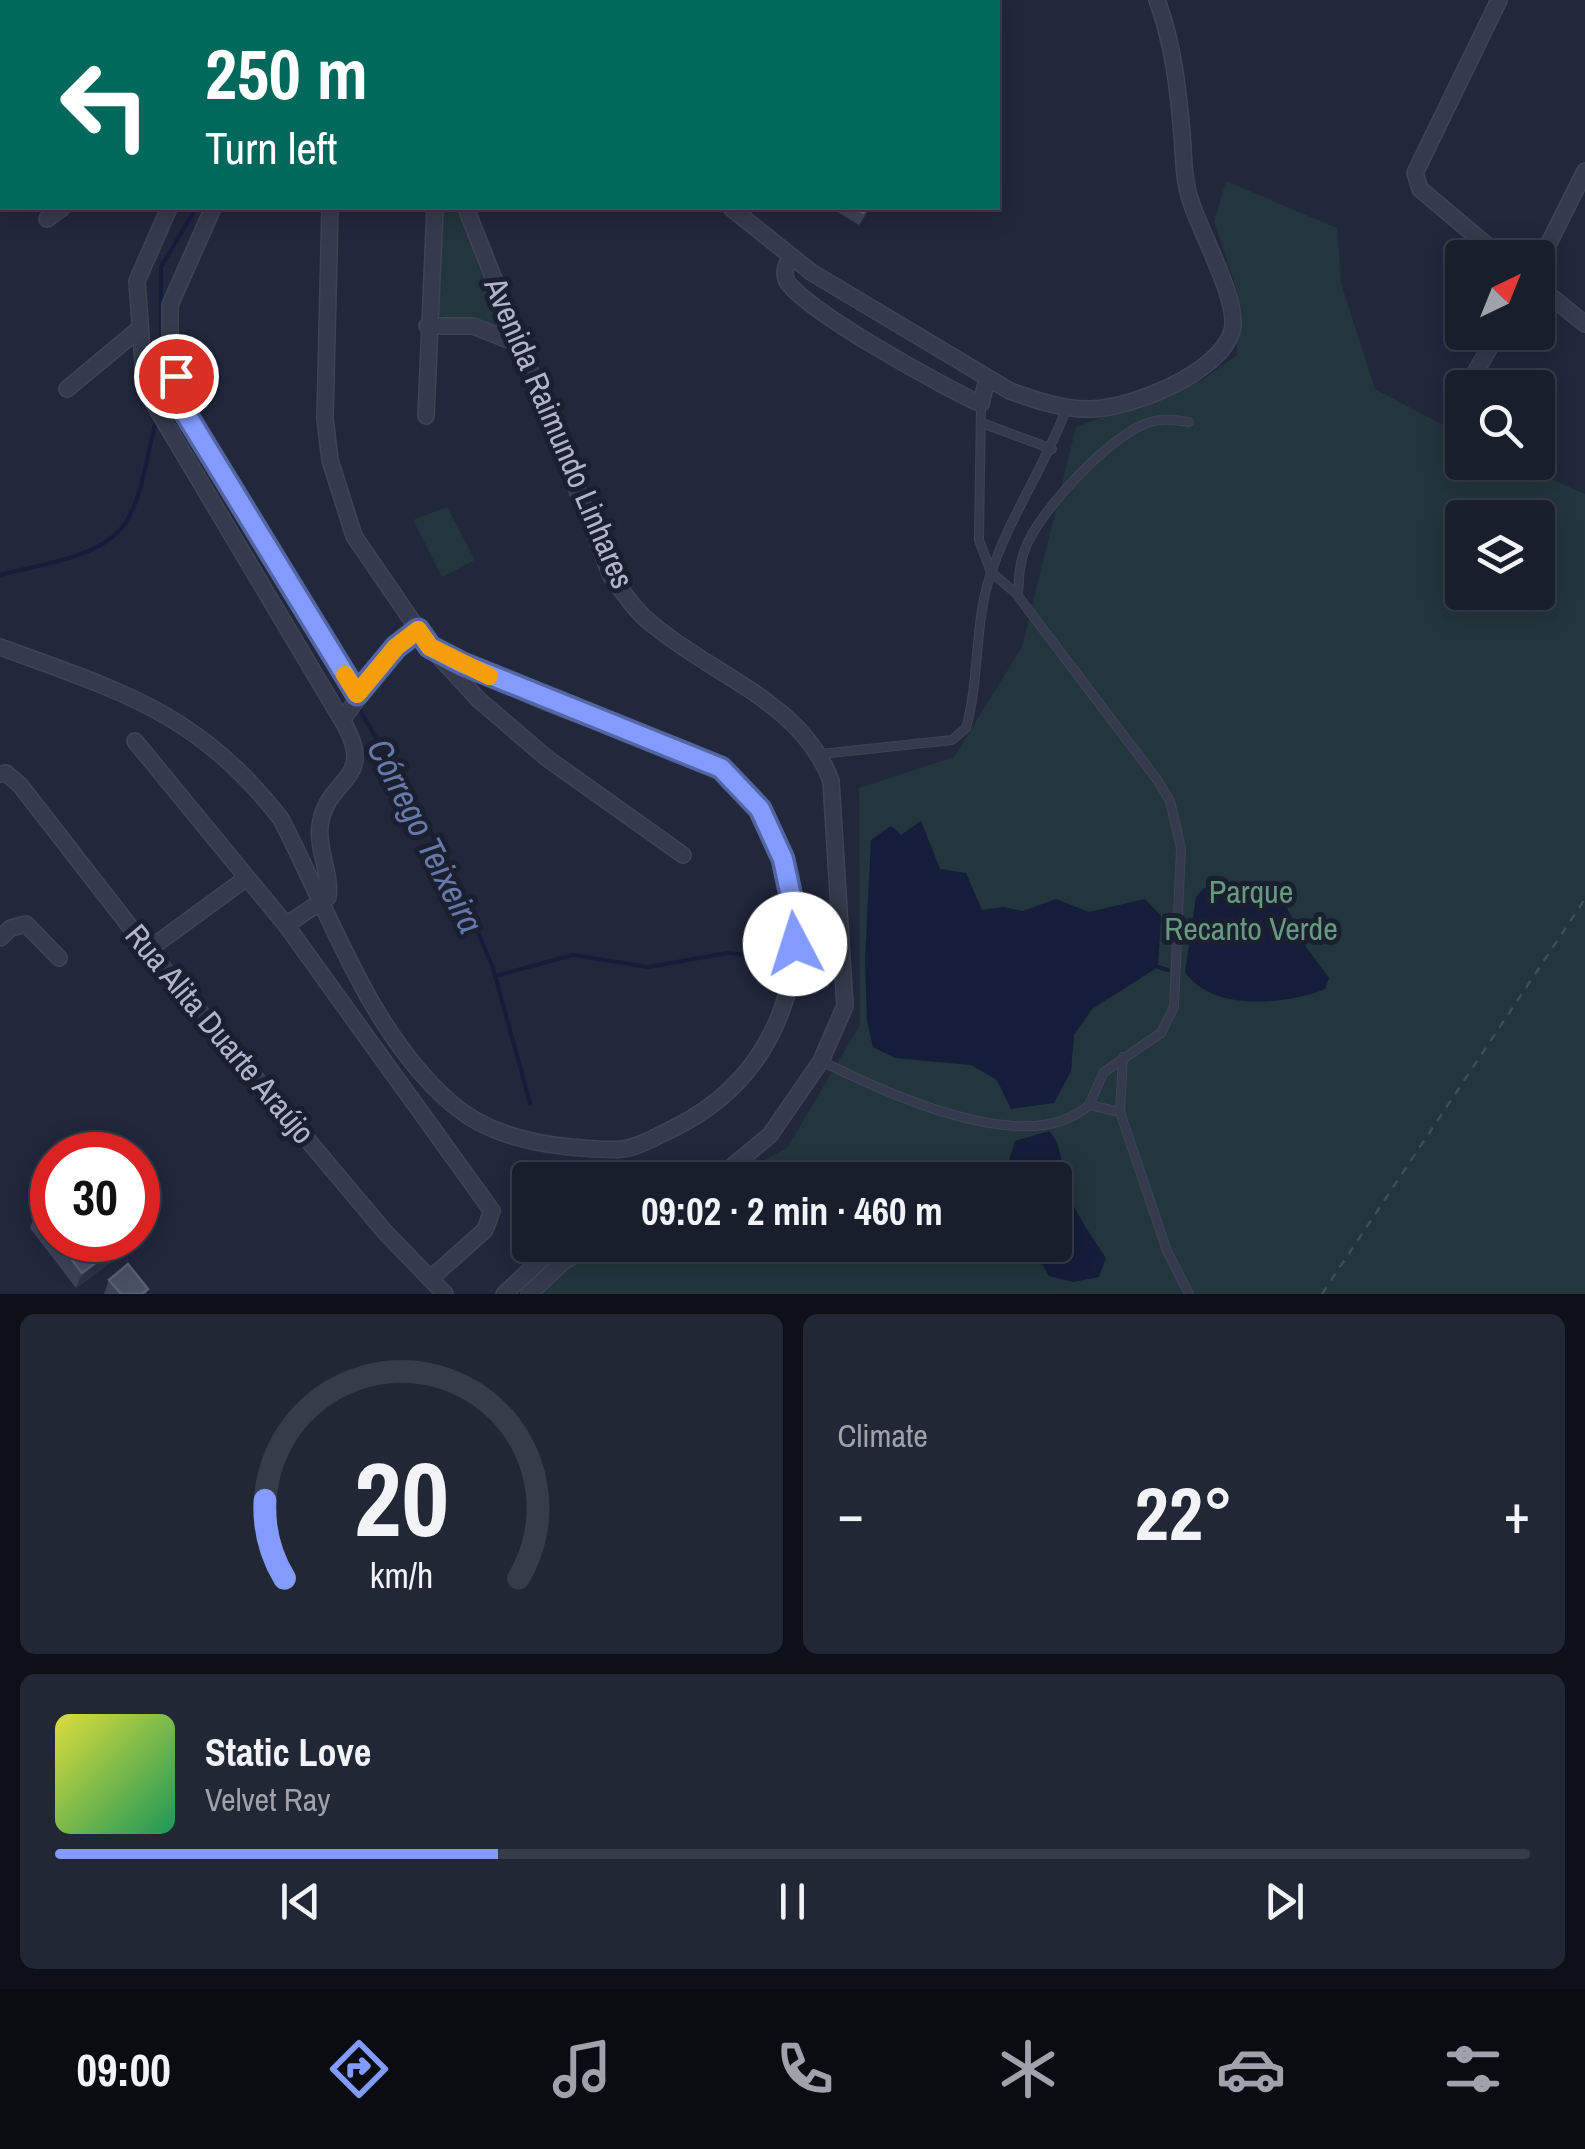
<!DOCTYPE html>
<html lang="en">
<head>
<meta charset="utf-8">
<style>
	:root { --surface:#191e2d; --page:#222735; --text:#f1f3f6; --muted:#9fa2aa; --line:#373c49; --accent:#829bfc }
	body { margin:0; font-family:"Archivo Narrow",sans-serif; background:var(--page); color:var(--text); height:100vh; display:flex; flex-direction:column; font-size:38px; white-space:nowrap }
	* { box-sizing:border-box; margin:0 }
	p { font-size:32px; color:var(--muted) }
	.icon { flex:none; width:55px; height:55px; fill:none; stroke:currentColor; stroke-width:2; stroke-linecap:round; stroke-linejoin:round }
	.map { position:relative; height:1294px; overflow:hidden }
	.panel { display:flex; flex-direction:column; gap:20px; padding:20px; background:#0e1019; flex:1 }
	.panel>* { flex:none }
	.hud { position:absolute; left:0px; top:0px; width:1000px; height:210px; box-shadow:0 5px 25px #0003,0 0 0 2px var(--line); background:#00695c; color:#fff; overflow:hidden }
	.needle { width:65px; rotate:43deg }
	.fabs { position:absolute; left:1445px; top:240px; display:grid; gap:20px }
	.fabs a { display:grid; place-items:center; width:110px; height:110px; border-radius:10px; background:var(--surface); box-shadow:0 5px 25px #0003,0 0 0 2px var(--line); font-size:50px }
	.speed { position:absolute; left:30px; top:1132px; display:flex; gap:20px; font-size:50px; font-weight:700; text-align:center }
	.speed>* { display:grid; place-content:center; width:130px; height:130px; border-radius:50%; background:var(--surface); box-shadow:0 5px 25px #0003,0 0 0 2px var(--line); line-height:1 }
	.speed .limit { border:15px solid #d22; background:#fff; color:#111 }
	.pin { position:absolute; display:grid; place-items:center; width:85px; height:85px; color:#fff; margin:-42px; border:5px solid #fff; border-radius:50%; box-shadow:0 2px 10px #0007 }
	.me { position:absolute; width:110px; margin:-55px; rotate:355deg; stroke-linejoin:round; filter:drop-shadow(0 0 8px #0008) }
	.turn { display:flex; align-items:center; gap:35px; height:210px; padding:0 40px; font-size:45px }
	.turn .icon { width:130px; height:130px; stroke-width:2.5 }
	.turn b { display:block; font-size:70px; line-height:85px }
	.big { font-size:75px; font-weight:700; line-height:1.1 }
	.panel .tile { flex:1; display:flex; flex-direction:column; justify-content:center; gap:15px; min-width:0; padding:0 35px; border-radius:15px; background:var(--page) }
	.panel .dial { align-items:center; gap:0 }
	.dial svg { height:260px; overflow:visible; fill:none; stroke:var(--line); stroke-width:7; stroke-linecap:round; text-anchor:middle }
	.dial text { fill:var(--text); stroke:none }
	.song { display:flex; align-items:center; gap:30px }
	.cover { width:120px; height:120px; border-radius:15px; background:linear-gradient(135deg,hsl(60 70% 55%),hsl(150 70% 35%)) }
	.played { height:10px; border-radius:5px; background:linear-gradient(90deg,var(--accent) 30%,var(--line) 30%) }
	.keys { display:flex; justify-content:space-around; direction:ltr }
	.heat { display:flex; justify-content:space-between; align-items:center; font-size:55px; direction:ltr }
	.panel .tiles { flex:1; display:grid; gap:20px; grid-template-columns:1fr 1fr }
	.tile:last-child { grid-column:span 2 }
	.trip { position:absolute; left:512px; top:1162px; width:560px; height:100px; border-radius:10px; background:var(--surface); box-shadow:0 5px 25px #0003,0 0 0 2px var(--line); font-weight:700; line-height:100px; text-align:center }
	.tab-bar { display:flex; height:160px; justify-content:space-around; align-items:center; background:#0a0c12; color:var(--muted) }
	.tab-bar .icon { width:70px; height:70px }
	.tab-bar .selected { color:var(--accent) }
	.tab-bar b { font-size:45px; color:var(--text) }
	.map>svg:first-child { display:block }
	.green { fill:#23353d; fill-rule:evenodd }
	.water { fill:#151d3a }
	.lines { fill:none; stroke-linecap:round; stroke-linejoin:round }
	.stream { stroke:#151d3a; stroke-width:4 }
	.service-casing { stroke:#3f4455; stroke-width:10 }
	.minor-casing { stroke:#3f4455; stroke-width:18 }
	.path { stroke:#3c4f55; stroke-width:2.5; stroke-dasharray:8 8; stroke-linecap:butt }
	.service { stroke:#353b4c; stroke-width:8 }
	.minor { stroke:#353b4c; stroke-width:15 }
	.wall { fill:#3c445a }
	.shaded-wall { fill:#2c3349 }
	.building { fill:#485066; stroke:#596075; stroke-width:2.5 }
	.route-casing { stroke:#5465a4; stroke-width:25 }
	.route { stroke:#829bfc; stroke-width:18 }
	.slow { stroke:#f59e0b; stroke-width:18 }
	.labels { text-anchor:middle; stroke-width:10; stroke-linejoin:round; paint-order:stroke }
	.street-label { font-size:32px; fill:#b1b5c8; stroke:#1b2031 }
	.park-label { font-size:32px; fill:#679a7c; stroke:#1b2031 }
	.water-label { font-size:35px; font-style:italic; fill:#6878a8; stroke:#1b2031 }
</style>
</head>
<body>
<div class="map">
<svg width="1585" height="1294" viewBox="0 0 1585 1294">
	<rect width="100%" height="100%" fill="#21283c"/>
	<!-- green -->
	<path class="green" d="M1226,181L1337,228L1341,283L1375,389L1462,435V462L1515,463L1585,494V1294H534L556,1270L603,1245H1055V1180H727L787,1148L860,1025L859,788L954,757L1022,647L1076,427L1202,380L1237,355V290L1214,222ZM1462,518H1538V592H1462Z
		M443,208H457L511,332L435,315Z
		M447,507L475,560L442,577L413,520Z"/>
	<!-- water -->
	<path class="water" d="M921,821L940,869L966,873L982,910L1003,907L1023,911L1056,899L1089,912L1145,899L1161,916L1158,967L1092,1009L1074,1035L1071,1071L1054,1103L1011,1109L997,1080L971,1065L895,1058L873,1047L867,1021L865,959L871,840L891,826L901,835Z
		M1204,888L1261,904L1286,906L1304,944L1329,978L1325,989C1286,1005 1212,1012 1185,972L1196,897Z
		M1049,1131C1065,1147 1060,1173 1068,1193C1077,1216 1093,1238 1106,1258L1099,1277L1073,1282L1049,1276L1031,1245H1055V1180H1003L1015,1141Z"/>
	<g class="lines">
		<!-- stream -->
		<path class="stream" d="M233,2L234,0
			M164,389L173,404
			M161,402V267L196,208
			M0,575C36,565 100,558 123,526C143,500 147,452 156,421
			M358,707L451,867L493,968L530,1103
			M1158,967L1168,970
			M495,976L573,955L648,967L728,953L773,958"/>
		<!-- service casing -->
		<g class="service-casing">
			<path id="service" d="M981,404L979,540L991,572L1018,595
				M982,423L1052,449
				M821,754L952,740L966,728C980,678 974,625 990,576C1009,517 1046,465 1067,407
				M821,1061C885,1092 1028,1161 1089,1105L1120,1112L1167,1251L1189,1294
				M1089,1105L1104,1072L1161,1033L1174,1007L1181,848L1170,801L1158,781L1018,596C1019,580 1019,564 1025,549C1039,511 1111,434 1150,422C1163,418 1175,420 1189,422
				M1120,1112L1123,1057"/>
		</g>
		<!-- minor casing -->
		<g class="minor-casing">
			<path id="minor" d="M344,0V2
				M604,0L605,2
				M1499,0L1415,173L1420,189L1502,258
				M60,2L63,0
				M216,2L217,0
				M389,2V0
				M0,55L2,52
				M169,208L137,281L144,377L151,399L342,720
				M213,208L170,305V346L181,406L357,695
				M330,208L325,419L330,460L354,536L430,647L479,700L548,759L683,855
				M466,208L611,576C624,593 635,611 652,624C712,675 802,702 831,781L845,1006L821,1061L770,1135L716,1180
				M731,208L811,272L1010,391C1035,400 1064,410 1091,409C1132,408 1220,373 1232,331C1240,302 1200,232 1191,202C1183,179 1184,157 1182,134C1178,88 1173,43 1157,0
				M47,219L62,208
				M791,257C787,264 783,270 786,279C796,306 949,390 981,404L987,379
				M1538,265L1585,171
				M1538,286L1585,324
				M427,326H473L521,345
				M1467,386L1499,332
				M67,389L139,329
				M426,416L435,208
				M0,647C120,691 200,713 281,819C330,913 369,1032 451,1103C484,1132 527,1143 570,1147C587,1148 606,1151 623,1149C639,1147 657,1136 672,1129C767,1083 810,988 789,885C782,851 766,809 740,784C696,743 630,733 574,713C525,695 476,671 430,647
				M135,741L286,925L492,1211L485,1230L430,1279
				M0,774L6,773L20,785L148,950L385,1232L445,1294
				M286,925L328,897C331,872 317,850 320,826C326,776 379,782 342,720L396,647L417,630
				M0,938L11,928L26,924L59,958
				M148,950L245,879
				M504,1294L557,1245
				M529,1294L563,1262L591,1245"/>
		</g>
		<!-- path -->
		<path class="path" d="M1322,1294L1585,899"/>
		<!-- service -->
		<use href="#service" class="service"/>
		<!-- minor -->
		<use href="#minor" class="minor"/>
	</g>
	<!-- wall -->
	<path class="wall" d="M831,208H870L859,225Z
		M52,1200V1240L124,1241L118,1257L76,1288L30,1228L36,1213Z
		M109,1280L148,1289L146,1294H104Z"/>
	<!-- shaded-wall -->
	<path class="shaded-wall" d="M124,1241L118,1257L76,1288L82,1273Z"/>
	<!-- building -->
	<path class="building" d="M854,208H867L863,213Z
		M52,1200V1234L36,1213Z
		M57,1240H123L124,1241L82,1273Z
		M128,1264L148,1289L142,1294H121L109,1280Z"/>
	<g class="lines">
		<!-- route casing -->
		<g class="route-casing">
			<path id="route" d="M176,376L181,406L357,694L396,647L418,630L430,647L463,664L721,768L760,809L783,859L796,920L795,944"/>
		</g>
		<!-- route -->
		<use href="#route" class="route"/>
		<!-- slow -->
		<path class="slow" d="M345,675L357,694L396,647L418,630L430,647L489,676"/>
	</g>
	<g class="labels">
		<!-- street labels -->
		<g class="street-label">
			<text transform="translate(559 433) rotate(67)" y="11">Avenida Raimundo Linhares</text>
			<text transform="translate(220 1034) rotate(50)" y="11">Rua Alita Duarte Araújo</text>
		</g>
		<!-- park labels -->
		<g class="park-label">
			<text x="1251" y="903">Parque<tspan x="1251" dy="37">Recanto Verde</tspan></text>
		</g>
		<!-- water labels -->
		<g class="water-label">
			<text transform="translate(425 836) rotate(63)" y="12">Córrego Teixeira</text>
		</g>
	</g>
</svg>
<div class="fabs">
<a><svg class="needle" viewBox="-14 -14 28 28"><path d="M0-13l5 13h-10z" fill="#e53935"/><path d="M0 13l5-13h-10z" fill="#9fa2aa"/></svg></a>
<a><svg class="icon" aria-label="search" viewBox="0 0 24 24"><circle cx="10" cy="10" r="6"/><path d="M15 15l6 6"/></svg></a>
<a><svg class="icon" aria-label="layers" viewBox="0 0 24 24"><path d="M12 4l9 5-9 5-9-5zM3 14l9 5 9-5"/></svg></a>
</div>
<div class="speed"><div class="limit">30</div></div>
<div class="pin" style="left:176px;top:376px;background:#d93025"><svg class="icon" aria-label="arrive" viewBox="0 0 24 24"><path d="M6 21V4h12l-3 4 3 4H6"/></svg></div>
<svg class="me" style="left:795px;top:944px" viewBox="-20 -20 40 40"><circle r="19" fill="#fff"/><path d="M0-13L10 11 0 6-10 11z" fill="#829bfc"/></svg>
<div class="trip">09:02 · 2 min · 460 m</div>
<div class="hud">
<div class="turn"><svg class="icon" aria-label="left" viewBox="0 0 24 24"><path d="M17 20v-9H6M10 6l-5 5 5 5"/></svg><div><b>250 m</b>Turn left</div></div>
</div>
</div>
<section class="panel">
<div class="tiles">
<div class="tile dial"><svg viewBox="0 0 100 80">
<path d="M14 69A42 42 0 1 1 86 69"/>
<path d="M14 69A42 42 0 0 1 8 45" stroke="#829bfc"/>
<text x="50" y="56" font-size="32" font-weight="700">20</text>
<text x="50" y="72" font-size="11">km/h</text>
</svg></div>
<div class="tile"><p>Climate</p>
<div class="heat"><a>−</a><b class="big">22°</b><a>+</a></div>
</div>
<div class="tile">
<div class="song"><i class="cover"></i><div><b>Static Love</b><p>Velvet Ray</p></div></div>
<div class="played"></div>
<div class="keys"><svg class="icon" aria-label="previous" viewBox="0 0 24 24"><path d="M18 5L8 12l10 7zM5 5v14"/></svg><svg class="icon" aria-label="pause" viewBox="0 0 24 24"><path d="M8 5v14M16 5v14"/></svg><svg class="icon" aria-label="next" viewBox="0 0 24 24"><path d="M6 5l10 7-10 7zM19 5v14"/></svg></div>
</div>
</div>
</section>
<nav class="tab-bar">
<b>09:00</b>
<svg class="icon selected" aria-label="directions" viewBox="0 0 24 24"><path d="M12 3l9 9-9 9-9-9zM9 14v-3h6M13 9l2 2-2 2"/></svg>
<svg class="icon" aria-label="music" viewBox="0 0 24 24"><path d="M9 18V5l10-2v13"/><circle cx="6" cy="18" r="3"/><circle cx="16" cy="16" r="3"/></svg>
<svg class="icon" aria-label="phone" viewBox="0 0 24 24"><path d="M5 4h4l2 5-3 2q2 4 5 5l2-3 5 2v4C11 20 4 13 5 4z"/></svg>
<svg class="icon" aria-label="climate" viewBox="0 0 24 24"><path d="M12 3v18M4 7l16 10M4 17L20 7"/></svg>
<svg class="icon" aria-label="car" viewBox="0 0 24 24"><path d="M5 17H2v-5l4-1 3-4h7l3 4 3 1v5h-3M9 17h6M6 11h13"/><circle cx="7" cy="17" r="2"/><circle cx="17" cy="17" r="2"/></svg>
<svg class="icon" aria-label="filters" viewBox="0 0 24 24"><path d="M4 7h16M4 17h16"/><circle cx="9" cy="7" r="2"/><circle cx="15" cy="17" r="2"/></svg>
</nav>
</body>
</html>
